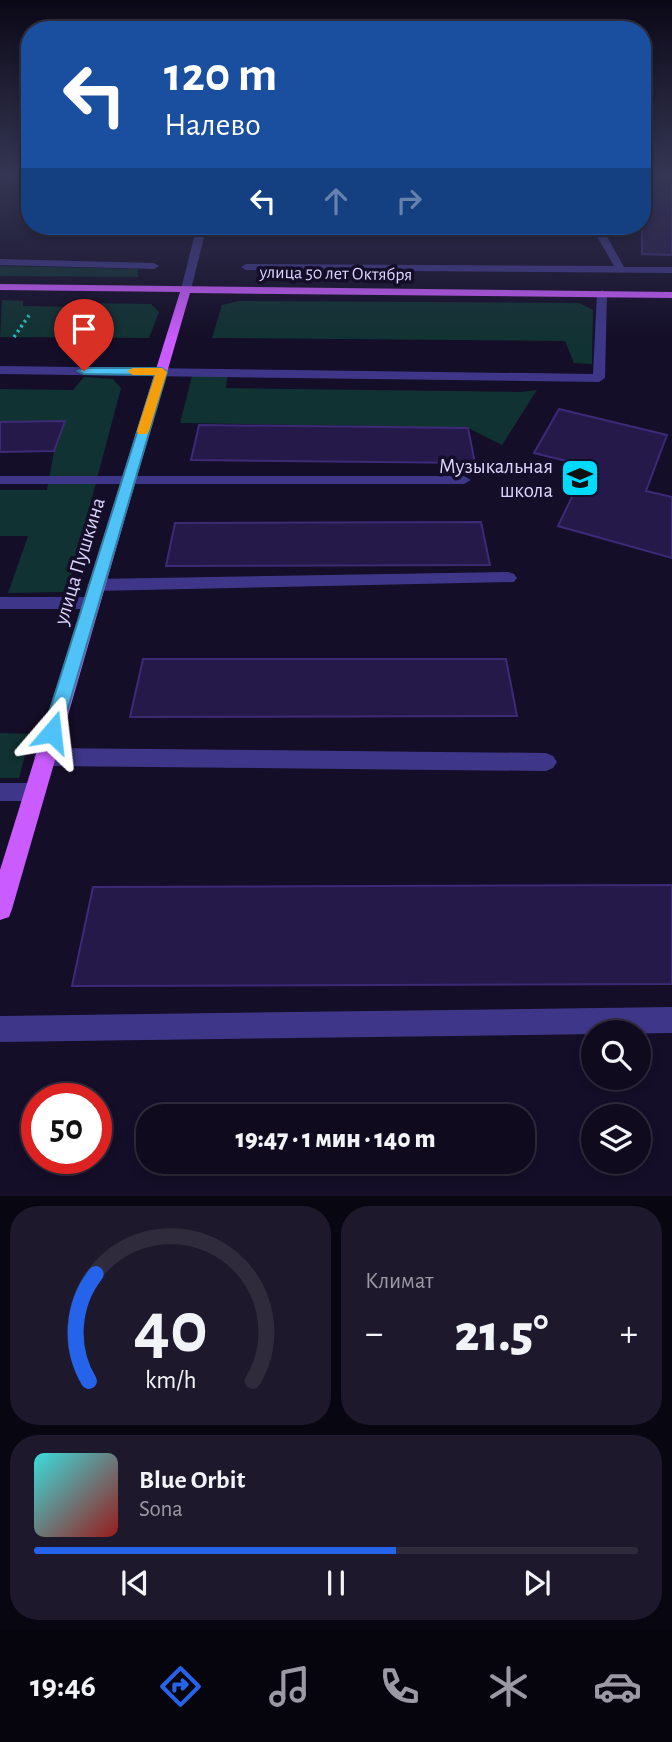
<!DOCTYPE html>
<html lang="ru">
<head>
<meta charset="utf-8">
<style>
	:root { --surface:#0f0a1e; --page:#1d182b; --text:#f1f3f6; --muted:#9b9aa4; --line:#2f2b3c; --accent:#2563eb }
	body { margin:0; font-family:"Alegreya Sans",sans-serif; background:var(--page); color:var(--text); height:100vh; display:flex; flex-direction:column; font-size:26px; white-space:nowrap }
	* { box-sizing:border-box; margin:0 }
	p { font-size:23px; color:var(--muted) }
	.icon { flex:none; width:38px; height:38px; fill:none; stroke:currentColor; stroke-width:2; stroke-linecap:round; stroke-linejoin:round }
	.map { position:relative; height:1196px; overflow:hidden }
	.details { display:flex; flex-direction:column; gap:10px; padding:10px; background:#080610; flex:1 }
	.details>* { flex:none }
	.banner { position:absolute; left:21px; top:21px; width:630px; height:214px; border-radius:28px; box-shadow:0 4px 10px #0003,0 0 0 2px var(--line); background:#1a4fa0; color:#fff; overflow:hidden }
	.tools { position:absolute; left:581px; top:1020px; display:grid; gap:14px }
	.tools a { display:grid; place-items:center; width:70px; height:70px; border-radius:50%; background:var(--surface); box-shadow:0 4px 10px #0003,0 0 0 2px var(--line); font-size:35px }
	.speed { position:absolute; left:21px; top:1083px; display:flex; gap:14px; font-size:35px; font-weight:700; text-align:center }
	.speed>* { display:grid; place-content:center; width:91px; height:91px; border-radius:50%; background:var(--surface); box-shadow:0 4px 10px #0003,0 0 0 2px var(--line); line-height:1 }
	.speed .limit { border:10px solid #d22; background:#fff; color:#111 }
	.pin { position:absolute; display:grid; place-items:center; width:60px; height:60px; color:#fff; margin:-72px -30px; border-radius:50% 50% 50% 0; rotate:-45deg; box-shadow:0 0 7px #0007 }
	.pin .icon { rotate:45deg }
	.me { position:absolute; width:77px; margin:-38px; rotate:17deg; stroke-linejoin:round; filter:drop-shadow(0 0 5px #0008) }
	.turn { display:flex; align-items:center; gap:24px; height:147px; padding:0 28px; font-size:32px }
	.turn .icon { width:91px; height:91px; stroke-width:2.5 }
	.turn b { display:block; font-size:49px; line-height:60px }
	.lanes { display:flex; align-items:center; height:66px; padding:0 28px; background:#0003; justify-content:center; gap:35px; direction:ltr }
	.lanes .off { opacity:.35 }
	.big { font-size:52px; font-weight:800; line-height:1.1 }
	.details .card { flex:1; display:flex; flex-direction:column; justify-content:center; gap:10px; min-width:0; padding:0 24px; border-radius:28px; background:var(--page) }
	.details .dial { align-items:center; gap:0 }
	.dial svg { height:182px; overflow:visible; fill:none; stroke:var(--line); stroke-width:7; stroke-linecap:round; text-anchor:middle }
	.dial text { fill:var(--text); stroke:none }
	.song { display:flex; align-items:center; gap:21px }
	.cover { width:84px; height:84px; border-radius:10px; background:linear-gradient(135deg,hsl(180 70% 55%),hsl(0 70% 35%)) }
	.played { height:7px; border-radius:4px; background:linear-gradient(90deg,var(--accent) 60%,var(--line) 60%) }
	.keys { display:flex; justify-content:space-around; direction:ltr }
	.heat { display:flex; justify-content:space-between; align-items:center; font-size:38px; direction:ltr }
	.details .tiles { flex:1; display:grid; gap:10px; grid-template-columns:1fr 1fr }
	.card:last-child { grid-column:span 2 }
	.trip { position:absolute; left:136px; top:1104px; width:399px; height:70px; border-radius:28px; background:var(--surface); box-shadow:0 4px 10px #0003,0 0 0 2px var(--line); font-weight:800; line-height:70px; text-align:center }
	.tab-bar { display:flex; height:112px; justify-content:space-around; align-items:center; background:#06040c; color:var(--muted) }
	.tab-bar .icon { width:49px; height:49px }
	.tab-bar .current { color:var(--accent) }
	.tab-bar b { font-size:32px; color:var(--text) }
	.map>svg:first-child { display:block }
	.green { fill:#113232 }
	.building { fill:#25194a; stroke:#3d2a77; stroke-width:2 }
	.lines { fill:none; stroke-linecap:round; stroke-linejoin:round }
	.path { stroke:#29bfbd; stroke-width:3.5; stroke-dasharray:2.5 3.5; stroke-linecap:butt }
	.minor { fill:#3e3789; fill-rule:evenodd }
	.major { fill:#ca5cff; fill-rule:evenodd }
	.route { fill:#4fc3f7; stroke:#337fa1; stroke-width:2 }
	.slow { fill:#f59e0b }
	.labels { text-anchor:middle; stroke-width:7; stroke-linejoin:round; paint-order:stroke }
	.far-street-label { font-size:18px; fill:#dcd5ff; stroke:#140e28 }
	.poi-label { font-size:21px; fill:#dcd5ff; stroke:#140e28; text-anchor:end }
	.street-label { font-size:21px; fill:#dcd5ff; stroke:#140e28 }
</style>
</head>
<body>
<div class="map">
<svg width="672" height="1196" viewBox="0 0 672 1196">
	<rect width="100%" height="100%" fill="#140e28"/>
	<!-- green -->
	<path class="green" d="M0,266L138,269V277L0,276Z
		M2,300L23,301V306L81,307L89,303L151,304L159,312L149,338L0,337Z
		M238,301L579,303L593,310L592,364L574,363L565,341L212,338L222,305Z
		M193,372H228L226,388L520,392L537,390L502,445L468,428L180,423Z
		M84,377L113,379L121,388L67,592L8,593L28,536H0V490H47L54,451L65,422H0V389L73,390Z
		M0,733L31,734L19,778H0Z"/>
	<!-- building -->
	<path class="building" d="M642,172H672V255L642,254Z
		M559,409L667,435L646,491L672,497V558L558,526L587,466L534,453Z
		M65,421L54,451L0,452V422Z
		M199,425L468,428L475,463L191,460Z
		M481,522L490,565L166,566L175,523Z
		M143,659H506L517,716L130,717Z
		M672,885V984L72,986L93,887Z"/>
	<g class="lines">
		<!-- path -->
		<path class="path" d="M14,337L30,314"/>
		<!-- minor -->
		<path class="minor" d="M197,226H207L191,289L186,292L181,289Z
			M591,226H601L624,267H672V273L246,270L241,267L246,264L614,266Z
			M0,259L154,263L159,266L154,269L0,265Z
			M602,290L607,293L605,378L599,382L0,374V366L593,374L597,293Z
			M0,476H464L471,480L464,484H0Z
			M508,572L514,574L517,578L514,582L96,591L87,585L96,579Z
			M0,597H90L99,603L90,609H0Z
			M44,748L546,753L553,756L557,762L553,768L546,771L44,766L37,763L34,757L37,751Z
			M0,783H35L43,786L46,792L43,798L35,801H0Z
			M672,1007V1033L0,1042V1016Z"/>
		<!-- major -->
		<path class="major" d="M0,284L672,292V298L190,293L12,909L9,917L0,920V870L180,292L0,290Z"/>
	</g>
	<!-- sky -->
	<linearGradient id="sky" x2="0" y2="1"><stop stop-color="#0b0816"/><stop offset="0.51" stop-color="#343653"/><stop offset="1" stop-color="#343653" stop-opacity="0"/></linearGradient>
	<rect width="672" height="340" fill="url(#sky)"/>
	<!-- route -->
	<path class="route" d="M162,368L167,372L61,732L58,737L52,739L45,737L43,732L155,375L84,374L78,371L84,368Z"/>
	<!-- slow -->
	<path class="slow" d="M162,368L167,372L149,431L147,434H138L137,431L155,375H133L127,371L133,368Z"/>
	<!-- icons -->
	<defs>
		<g id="school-square" transform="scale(2.0125)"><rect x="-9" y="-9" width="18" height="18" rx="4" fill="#01daff" stroke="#140e28"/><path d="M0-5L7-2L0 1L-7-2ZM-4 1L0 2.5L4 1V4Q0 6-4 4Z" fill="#111"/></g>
	</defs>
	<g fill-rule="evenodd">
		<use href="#school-square" x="580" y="478"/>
	</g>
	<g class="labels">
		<!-- far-street labels -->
		<g class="far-street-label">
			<text transform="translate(336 273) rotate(1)" y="6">улица 50 лет Октября</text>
		</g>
		<!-- poi labels -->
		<g class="poi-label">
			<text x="553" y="473">Музыкальная<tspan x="553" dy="24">школа</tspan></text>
		</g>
		<!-- street labels -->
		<g class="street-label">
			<text transform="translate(79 561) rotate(-73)" y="7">улица Пушкина</text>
		</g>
	</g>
</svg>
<div class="tools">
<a><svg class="icon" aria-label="search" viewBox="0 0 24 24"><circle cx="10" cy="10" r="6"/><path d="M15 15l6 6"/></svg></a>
<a><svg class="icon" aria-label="layers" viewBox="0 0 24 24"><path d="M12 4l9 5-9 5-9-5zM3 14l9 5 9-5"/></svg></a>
</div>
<div class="speed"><div class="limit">50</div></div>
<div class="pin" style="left:84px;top:371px;background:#d93025"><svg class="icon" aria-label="arrive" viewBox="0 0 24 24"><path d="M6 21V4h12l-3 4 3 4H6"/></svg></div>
<svg class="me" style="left:52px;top:732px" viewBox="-20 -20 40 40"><path d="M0-17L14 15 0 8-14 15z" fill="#4fc3f7" stroke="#fff" stroke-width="4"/></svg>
<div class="trip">19:47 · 1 мин · 140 m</div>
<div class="banner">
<div class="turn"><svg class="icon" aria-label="left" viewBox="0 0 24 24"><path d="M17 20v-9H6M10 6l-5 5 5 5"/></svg><div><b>120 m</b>Налево</div></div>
<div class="lanes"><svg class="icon" aria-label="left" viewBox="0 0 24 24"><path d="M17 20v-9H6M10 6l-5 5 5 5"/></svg><svg class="icon off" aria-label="ahead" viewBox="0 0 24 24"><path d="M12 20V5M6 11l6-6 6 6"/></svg><svg class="icon off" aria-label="right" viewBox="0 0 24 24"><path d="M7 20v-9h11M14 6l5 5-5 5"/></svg></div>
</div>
</div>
<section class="details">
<div class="tiles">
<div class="card dial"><svg viewBox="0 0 100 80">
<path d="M14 69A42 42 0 1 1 86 69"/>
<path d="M14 69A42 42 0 0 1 17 22" stroke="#2563eb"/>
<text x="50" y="56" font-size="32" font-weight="700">40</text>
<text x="50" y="72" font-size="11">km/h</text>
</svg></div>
<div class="card"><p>Климат</p>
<div class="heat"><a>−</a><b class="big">21.5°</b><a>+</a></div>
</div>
<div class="card">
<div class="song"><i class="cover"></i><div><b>Blue Orbit</b><p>Sona</p></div></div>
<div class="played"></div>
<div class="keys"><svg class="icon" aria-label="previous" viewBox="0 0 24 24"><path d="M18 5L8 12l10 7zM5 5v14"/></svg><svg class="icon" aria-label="pause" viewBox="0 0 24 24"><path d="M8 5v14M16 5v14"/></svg><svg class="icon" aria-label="next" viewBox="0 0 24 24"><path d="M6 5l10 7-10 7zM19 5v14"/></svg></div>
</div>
</div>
</section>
<nav class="tab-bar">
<b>19:46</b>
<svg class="icon current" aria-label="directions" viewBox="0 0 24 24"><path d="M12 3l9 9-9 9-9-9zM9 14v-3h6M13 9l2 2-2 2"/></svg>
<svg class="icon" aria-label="music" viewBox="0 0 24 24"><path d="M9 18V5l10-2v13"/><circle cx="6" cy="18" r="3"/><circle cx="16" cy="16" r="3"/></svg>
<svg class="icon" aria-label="phone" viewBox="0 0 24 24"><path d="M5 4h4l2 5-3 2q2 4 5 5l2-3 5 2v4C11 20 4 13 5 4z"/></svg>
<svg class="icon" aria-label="climate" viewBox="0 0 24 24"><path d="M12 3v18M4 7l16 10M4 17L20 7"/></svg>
<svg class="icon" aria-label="car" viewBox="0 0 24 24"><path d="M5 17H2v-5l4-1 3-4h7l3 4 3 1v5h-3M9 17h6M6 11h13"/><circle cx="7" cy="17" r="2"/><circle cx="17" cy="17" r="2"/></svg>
</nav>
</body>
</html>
